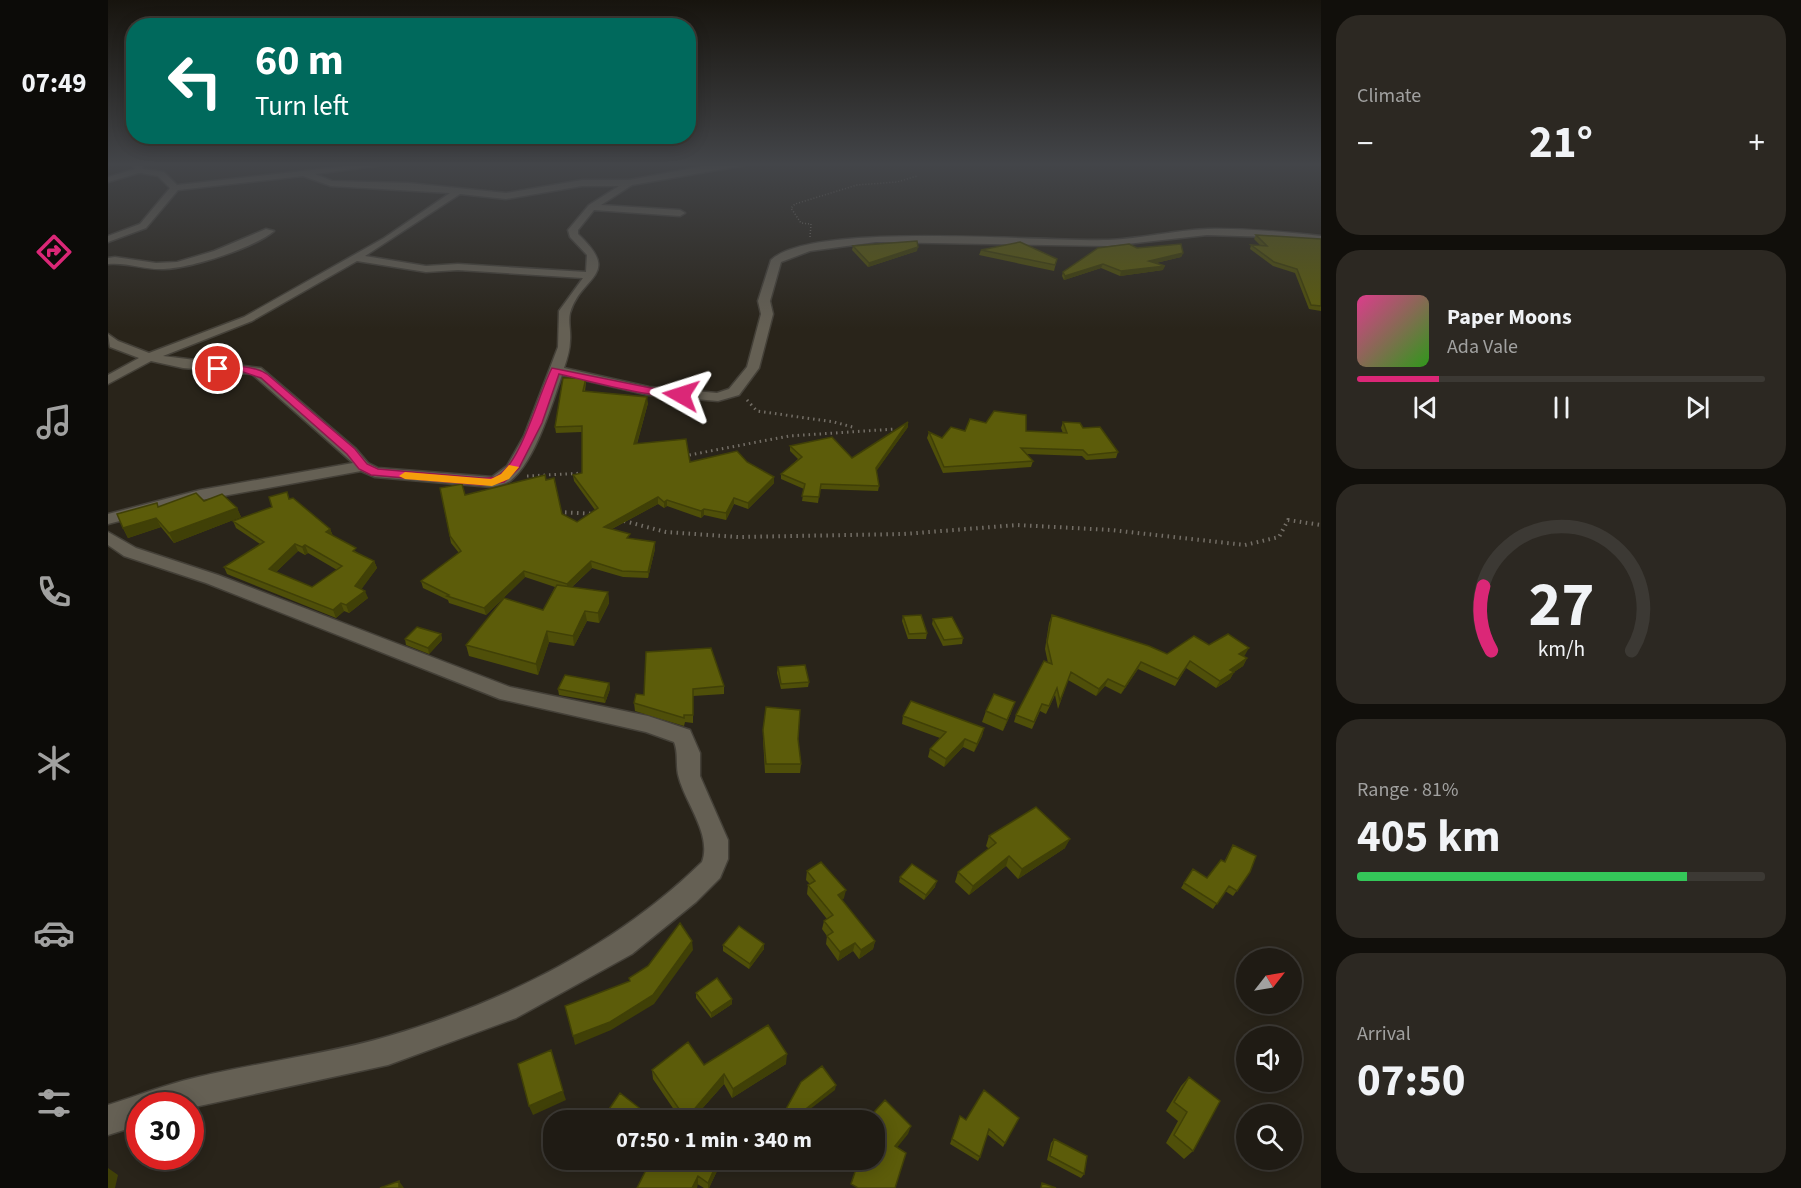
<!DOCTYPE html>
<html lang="en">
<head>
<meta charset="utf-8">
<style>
	:root { --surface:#1f1b14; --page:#2c2822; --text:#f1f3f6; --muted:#a1a1a0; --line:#3c3934; --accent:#db2777 }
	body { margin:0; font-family:"Source Sans 3",sans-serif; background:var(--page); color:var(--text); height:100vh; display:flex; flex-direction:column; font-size:22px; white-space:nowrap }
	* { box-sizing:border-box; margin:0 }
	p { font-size:20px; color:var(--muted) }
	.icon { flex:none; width:33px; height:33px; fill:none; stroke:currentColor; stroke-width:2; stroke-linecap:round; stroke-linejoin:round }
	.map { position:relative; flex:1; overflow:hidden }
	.panel { display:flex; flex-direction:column; gap:15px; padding:15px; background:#110f0b; width:480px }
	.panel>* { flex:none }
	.hud { position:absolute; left:18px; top:18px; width:570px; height:126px; border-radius:24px; box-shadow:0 3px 15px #0003,0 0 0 2px var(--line); background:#00695c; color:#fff; overflow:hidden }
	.needle { width:39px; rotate:59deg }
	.controls { position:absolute; left:1128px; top:948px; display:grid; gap:12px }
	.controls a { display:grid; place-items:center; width:66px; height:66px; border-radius:50%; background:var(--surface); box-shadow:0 3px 15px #0003,0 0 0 2px var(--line); font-size:30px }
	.speed { position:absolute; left:18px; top:1092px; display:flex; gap:12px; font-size:30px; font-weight:700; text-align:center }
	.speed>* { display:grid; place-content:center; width:78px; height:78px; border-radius:50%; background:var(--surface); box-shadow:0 3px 15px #0003,0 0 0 2px var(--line); line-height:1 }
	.speed .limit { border:9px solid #d22; background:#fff; color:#111 }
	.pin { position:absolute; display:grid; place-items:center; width:51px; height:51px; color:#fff; margin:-26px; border:3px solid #fff; border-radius:50%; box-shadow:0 2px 6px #0007 }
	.me { position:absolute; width:66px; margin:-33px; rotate:276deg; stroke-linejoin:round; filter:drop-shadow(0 0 4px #0008) }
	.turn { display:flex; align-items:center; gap:21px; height:126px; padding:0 30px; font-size:27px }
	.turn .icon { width:78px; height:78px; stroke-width:2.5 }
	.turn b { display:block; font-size:42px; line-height:51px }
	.big { font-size:45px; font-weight:700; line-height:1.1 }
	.panel .widget { flex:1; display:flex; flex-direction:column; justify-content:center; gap:9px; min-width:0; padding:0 21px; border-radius:24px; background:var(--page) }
	.panel .dial { align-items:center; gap:0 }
	.dial svg { height:156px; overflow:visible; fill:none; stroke:var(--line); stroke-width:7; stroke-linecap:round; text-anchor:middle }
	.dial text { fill:var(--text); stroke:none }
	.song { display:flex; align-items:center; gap:18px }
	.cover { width:72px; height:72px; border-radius:9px; background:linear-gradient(135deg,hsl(330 70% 55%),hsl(110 70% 35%)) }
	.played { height:6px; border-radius:3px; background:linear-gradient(90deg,var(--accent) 20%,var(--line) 20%) }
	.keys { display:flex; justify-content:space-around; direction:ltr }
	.heat { display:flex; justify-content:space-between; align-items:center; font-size:33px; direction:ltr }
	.charge { height:9px; border-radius:4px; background:linear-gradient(90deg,#34c759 81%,var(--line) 0) }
	.trip { position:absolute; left:435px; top:1110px; width:342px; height:60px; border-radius:24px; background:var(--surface); box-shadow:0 3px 15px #0003,0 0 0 2px var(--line); font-weight:700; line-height:60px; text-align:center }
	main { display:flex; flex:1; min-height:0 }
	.tab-bar { display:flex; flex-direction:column; width:108px; justify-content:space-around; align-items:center; background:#0c0b08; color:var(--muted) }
	.tab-bar .icon { width:42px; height:42px }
	.tab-bar .current { color:var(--accent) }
	.tab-bar b { font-size:27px; color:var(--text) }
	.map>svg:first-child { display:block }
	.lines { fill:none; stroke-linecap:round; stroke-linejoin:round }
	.street-casing { stroke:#444038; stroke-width:3 }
	.secondary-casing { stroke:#444038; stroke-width:3 }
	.path-far2 { stroke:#736e66; stroke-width:1.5; stroke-dasharray:1 2; stroke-linecap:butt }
	.path-far1 { stroke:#736e66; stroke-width:3; stroke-dasharray:1.5 4; stroke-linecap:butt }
	.path { stroke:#736e66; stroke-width:4; stroke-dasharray:1.5 4.5; stroke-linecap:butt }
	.street { fill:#656054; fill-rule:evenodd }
	.secondary { fill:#656054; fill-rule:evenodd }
	.wall { fill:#4f4f09; fill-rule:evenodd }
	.shaded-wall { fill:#404007 }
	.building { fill:#5c5c0a; stroke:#404007; stroke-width:1.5; fill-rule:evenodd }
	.route { fill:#db2777; stroke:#8e194d; stroke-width:1.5 }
	.slow { fill:#f59e0b }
</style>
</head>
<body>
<main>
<nav class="tab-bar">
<b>07:49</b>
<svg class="icon current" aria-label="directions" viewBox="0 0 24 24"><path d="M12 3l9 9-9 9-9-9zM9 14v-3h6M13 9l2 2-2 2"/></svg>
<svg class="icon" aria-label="music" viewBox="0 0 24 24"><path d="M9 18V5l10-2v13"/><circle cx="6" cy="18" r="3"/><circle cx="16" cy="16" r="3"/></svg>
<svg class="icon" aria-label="phone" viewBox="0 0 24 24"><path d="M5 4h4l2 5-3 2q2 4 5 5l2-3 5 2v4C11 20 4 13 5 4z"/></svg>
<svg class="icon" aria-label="climate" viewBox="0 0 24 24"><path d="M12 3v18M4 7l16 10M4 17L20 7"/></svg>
<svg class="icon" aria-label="car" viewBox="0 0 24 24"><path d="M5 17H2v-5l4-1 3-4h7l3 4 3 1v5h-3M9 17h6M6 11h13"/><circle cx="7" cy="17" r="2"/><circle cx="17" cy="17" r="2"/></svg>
<svg class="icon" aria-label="filters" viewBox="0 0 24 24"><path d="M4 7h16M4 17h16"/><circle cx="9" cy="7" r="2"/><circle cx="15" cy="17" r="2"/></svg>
</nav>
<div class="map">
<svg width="1213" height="1188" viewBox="0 0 1213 1188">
	<rect width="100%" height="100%" fill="#29241a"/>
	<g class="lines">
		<!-- street casing -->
		<g class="street-casing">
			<path id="street" d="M266,163H289L207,174L224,181L300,183L398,193L474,180H521L596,166L649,163L524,185L493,205L572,210L577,213L572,216L486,210L470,230V234C515,276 473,275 462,313C460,322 463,331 462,341C462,350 459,359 456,368L541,387L609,393L621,389L639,367L653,314L650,301L663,260C704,221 935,242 1000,240C1033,239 1066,230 1100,229C1137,228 1176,232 1213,236V242L1167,237L1099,235L1001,246L768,242L702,251L673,262L662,301L665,314L651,368L631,395L610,401L541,395L454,375C444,404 427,462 402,481C397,484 390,485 384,487L267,477L253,471L93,500L0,524V514L92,490L245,463L144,374L75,368L43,361L0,384V375L31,358L2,347L0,334L10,341L41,353L136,317L276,238L342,193L223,186L195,176L70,190L38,228L0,242V236L32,224L62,188L50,176L28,172V168L56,172L69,185ZM474,186H511L481,205L460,230L462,237L479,255L478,272L350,264L318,266L257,256L352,194L398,199ZM249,261L318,272L350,270L475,278L451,311L450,347L416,436L399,466L384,477L270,468L260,463L248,449L153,368L55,356L144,321Z
				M158,229L166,231C146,248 83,268 56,269C37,270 19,262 0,264V258L7,257L48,263L69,262L106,251Z
				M0,532L28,548L110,575L402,687L540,716L582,730L592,753V776L620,840V859L612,878L588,902L524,954L408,1018L280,1065L82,1108V1106H32V1125L0,1135V1105C29,1096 56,1085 86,1078C150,1062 217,1055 281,1036C396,1002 508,946 594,862C604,835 578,804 571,778C567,766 571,754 566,742L538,732L392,699L98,583L16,556L0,545Z"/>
		</g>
		<!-- secondary casing -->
		<g class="secondary-casing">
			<path id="secondary" d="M24,163H35L34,172L0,182V177L27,169Z"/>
		</g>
		<!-- path-far2 -->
		<path class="path-far2" d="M702,237L703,224L693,223L683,208L687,204L749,185L789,182L809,176"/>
		<!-- path-far1 -->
		<path class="path-far1" d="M639,400L649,411L726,422L748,428
			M576,456L681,436L787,429
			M419,476L477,473"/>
		<!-- path -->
		<path class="path" d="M451,512L488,514
			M516,521L558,532L630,537L796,534L909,525L1003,530L1137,545L1171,537L1180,520L1213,525"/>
		<!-- street -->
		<use href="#street" class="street"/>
		<!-- secondary -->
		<use href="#secondary" class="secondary"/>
	</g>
	<!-- wall -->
	<path class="wall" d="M1148,235L1213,239V311L1201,309L1187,273L1165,266L1142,249L1143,245L1153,246L1146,239Z
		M745,246L809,251L760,267L744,250Z
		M1029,248L1075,253L1073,257L1048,263L1055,270L1012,276L993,268L956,280L954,276L955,272Z
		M873,250L949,259L946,271L871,255Z
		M478,378V383L477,391L540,403L529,444L582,462H639L666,483L640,509L626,504L618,520L596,515L593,518L559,506L556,508L550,504L504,529L522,539L547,549L540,578L515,577L484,568L464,587L500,592L501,603L491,623L479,621L466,646L441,642L430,675L361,656L358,645L435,610L447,587L417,577L378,615L341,603L340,600L315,588L313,581L351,553L343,543L332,488L357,495L454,514L469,522L487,510L466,481L465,475L474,473V432L448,433L447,427Z
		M955,422L975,428L1010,452L1008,458L978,460L974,456L918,454L925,461L923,467L835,473L819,438L821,432L834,438L857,431H918L955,433L953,428Z
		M800,427L768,471L771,486L770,491L712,489L710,503L694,501L696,489L673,479V474L690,459L682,451V446L744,458Z
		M182,499L222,529L225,536L250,553L266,561L269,568L253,589L260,598L241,613L236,611L228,618L119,574L116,567L152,544L128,528L125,521L164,507ZM190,551L197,555L200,553L229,570L204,587L168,572Z
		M96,501L129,508L133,517L66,543L53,527L20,538L15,528L50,507Z
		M944,615L1059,654L1101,645L1137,655L1135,656L1139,658L1135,666L1126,672L1122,679L1108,688L1078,668L1067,686L1030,669L1013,694L997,686L988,696L960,680L950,709L947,695L938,714L932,711L924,729L906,722L908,715L940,663L937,649L941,623Z
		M795,616L819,633L818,639H800L794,621Z
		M825,619L855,638L854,644L835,646L824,624Z
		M333,634L334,640L321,654L298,645L297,639Z
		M538,652L616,686V694L585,696V723L577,722L576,726L527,711L526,703L536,695Z
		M670,667L701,682L700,687L673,689L669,673Z
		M501,683L502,689L497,703L451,695L450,689Z
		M658,707L690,739L693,764L692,773H657L655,739Z
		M878,711L903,713L895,731L874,722Z
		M795,716L876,728L874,736L866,752L855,747L836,767L820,757L822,749L832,738L794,724Z
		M881,836L957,848L910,879L898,866L861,895L847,882L850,872L881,849L878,846Z
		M1125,845L1142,872L1125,896L1117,891L1105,909L1073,888L1076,883L1099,878L1116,862Z
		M699,871L736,898L733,900L767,941L765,949L751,959L745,951L730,961L718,944L719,936L714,929L716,921L719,919L699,894L700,885L702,884L698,880Z
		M792,877L827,887L816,900L791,882Z
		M656,944V949L641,969L615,951V945Z
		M588,993L624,999V1004L603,1018L588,998Z
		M678,1064L624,1098L616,1084L584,1120H573L545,1079L544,1070L596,1065Z
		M1081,1077L1085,1151L1076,1159L1058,1143L1070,1121L1058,1111L1073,1086Z
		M499,1112L543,1120H505L500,1116Z
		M852,1116L858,1120L911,1118L895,1147L879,1134L872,1157L870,1161L842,1144Z
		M946,1139L976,1174L973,1178L939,1160L943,1143Z
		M677,1160H688L685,1166Z
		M551,1161L609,1171L601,1188H596Z"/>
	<!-- shaded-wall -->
	<path class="shaded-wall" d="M810,247L809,251L760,267L761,263Z
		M1075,253L1073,257L1039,265L1041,261Z
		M995,264L993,268L956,280L957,276Z
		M1057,266L1055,270L1012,276L1013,271Z
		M539,397L540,403L527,450L526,444Z
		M800,422V427L767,473L768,468Z
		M666,477V483L640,509V503Z
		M550,497V504L496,533V527Z
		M626,498V504L618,520V513Z
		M559,500V506L556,508V502Z
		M129,508L133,517L66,543L61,533Z
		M596,509V515L593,518V511Z
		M48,518L53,527L20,538L15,528Z
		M222,529L225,537L218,532Z
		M547,542V549L540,578V572Z
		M187,544L190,551L164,576L161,569Z
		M197,545L200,553L197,555L194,547Z
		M266,561L269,568L250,594L247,586Z
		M483,561L484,568L459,591V584Z
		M416,571L417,577L378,615L376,608Z
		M257,591L260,598L241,613L238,605Z
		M500,592L501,603L491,623L490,613Z
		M233,603L236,611L228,618L225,610Z
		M477,611L479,621L466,646L465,636Z
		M439,631L441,642L430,675L428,664Z
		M333,634L334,640L321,654L320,648Z
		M1141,648L1137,655L1127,661L1131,654Z
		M1139,658L1135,666L1120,676L1126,672L1122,679L1108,688L1112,681L1122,670Z
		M1033,662L1030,669L1013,694L1017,687Z
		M1000,679L997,686L988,696L991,689Z
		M501,683L502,689L497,703L496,698Z
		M907,702L903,713L895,731L899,720Z
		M876,728L874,736L866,752L869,744Z
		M857,739L855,747L836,767L838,759Z
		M962,839L957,848L910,879L914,869Z
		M901,856L898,866L861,895L865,886Z
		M829,881L827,887L816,900L818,895Z
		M738,890L736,898L728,904L730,895Z
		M584,941L585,950L546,1004L503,1030L467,1045L465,1036Z
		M767,941L765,949L751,959L753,950Z
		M747,943L745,951L730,961L732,952Z
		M656,944V949L641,969L642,964Z
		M624,999V1004L603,1018V1013Z
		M679,1054L678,1064L624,1098L625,1089Z
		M616,1074V1084L584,1120H578V1119Z
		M728,1085L727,1090L688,1120L689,1116Z
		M455,1091L458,1100L425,1115L421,1106Z
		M803,1126L800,1134L784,1154L787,1146Z
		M609,1163V1171L601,1188H600V1183Z
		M0,1168L10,1175L7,1188H0Z
		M590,1176V1184L589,1188H584Z
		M291,1181L296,1188H291Z"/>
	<!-- building -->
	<path class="building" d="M1148,235L1213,239V306L1203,305L1189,269L1166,262L1143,245L1159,246Z
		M809,241L810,247L761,263L745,246Z
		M912,242L949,259L947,265L873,250Z
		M1021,244L1029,248L1073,244L1075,253L1041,261L1057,266L1013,271L995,264L957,276L955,272L990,248Z
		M455,378H478L475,391L539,397L526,444L578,439L582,462L629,451L639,462L666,477L640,503L626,498L618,513L596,509L593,511L559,500L556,502L550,497L496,527L522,534L519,538L547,542L540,572L514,571L483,561L459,584L416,571L376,608L339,596L341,595L313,581L353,551L342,536L332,488L354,484L357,495L437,475L438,480L446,478L454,514L469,522L490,508L465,475L474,473V426L447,427Z
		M886,411L918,415V431L959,433L955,422L972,423L975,428L992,427L1010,452L980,455L975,450L913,448L925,461L836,467L821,432L834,438L843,427L857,431L862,419L878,423Z
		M800,422L768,468L771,486L713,484L711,497L694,496L697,484L673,474L694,457L682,446L724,437L744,458Z
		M179,492L181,499L185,498L222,529L218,532L248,548L245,551L266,561L247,586L257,591L238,605L233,603L225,610L116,567L156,542L125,521L164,507L161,497ZM187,544L194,547L197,545L234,566L204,587L161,569Z
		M88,493L96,501L114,494L129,508L61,533L48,518L15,528L9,514L49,503L50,507Z
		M449,585L500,592L490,613L477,611L465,636L439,631L428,664L358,645L396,598L435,610Z
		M813,615L819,633L801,634L795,616Z
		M944,615L1041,646L1059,654L1086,636L1101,645L1120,634L1141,648L1131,654L1139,658L1122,670L1126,672L1112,681L1082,661L1070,679L1033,662L1017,687L1000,679L991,689L963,672L952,701L949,688L941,706L934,704L926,722L908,715L936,661L944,664L939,642Z
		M844,617L855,638L836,640L825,619Z
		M309,627L333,634L320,648L297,639Z
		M603,648L616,686L585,689V715H576V718L526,703L528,694L536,695L538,652Z
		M697,665L701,682L673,684L670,667Z
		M457,675L501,683L496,698L450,689Z
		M886,694L907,702L899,720L878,711Z
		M803,701L876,728L869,744L857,739L838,759L822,749L838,732L795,716Z
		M658,707L692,710L690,739L693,764H658L655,730Z
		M928,807L962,839L914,869L901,856L865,886L850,872L888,843L881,836Z
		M1125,845L1148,856L1142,872L1129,891L1121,886L1109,904L1076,883L1085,869L1099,878L1113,860L1117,862Z
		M713,862L738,890L730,895L767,941L753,950L747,943L732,952L719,936L725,932L716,921L725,915L700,885L707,881L699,871Z
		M804,864L829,881L818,895L792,877Z
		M572,923L584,941L545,995L502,1022L465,1036L457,1006L522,981L521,978L540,966Z
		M631,926L656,944L642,964L615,945Z
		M609,978L624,999L603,1013L588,993Z
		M660,1025L679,1054L625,1089L616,1074L578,1119L544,1070L580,1042L596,1065Z
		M443,1050L455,1091L421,1106L410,1064Z
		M714,1066L728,1085L689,1116L695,1120H672L693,1082Z
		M1081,1077L1112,1101L1085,1151L1066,1135L1079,1112L1066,1102Z
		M876,1090L911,1118L897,1143L881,1129L872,1157L844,1139L852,1116L858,1120Z
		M512,1093L543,1117L540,1120H510L499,1112Z
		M777,1100L803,1126L787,1146L798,1153L787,1188H750L743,1184L751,1160H766V1120H764L767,1111Z
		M946,1139L979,1156L976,1174L942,1156Z
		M543,1160H548L551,1161L552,1160H604L609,1163L600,1183L590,1176L584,1188H529Z
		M291,1181V1188H272Z
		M934,1183L948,1188H933Z"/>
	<!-- sky -->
	<linearGradient id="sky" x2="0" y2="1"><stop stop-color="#17140e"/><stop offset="0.5" stop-color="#434549"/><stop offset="1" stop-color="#434549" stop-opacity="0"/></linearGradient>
	<rect width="1213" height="329" fill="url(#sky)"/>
	<!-- route -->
	<path class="route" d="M110,366C127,366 144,365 159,374L247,449L259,464L270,469L374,478C378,478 385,478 388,477C413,465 431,392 444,368L578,395C566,404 471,379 451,374L434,423L411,468L396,482L374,485L263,475L251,469L239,454L153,378L132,371H107V367Z"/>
	<!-- slow -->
	<path class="slow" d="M401,465L411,467L401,479L384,486L297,479L291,476L297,472L383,479L393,474Z"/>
</svg>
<div class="controls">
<a><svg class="needle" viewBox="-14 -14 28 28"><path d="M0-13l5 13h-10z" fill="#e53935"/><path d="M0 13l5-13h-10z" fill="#a1a1a0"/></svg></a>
<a><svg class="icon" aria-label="sound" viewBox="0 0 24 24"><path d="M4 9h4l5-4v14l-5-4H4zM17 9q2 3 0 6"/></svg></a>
<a><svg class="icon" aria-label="search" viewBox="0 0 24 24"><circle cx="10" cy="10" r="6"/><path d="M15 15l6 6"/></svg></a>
</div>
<div class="speed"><div class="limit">30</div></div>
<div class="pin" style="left:110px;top:369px;background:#d93025"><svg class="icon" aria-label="arrive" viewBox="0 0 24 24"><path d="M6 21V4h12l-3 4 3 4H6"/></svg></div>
<svg class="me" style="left:573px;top:395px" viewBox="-20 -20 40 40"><path d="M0-17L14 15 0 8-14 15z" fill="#db2777" stroke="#fff" stroke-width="4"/></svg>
<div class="trip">07:50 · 1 min · 340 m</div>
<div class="hud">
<div class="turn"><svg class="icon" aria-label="left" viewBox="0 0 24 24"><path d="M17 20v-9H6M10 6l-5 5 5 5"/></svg><div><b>60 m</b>Turn left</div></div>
</div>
</div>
<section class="panel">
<div class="widget"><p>Climate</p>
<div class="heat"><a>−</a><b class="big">21°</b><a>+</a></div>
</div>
<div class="widget">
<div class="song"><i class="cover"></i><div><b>Paper Moons</b><p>Ada Vale</p></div></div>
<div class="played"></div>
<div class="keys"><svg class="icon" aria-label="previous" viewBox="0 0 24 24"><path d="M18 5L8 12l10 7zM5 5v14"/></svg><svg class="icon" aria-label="pause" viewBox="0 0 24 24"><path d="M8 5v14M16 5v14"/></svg><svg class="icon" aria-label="next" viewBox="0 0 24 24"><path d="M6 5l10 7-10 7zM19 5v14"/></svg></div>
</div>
<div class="widget dial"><svg viewBox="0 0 100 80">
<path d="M14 69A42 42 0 1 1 86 69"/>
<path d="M14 69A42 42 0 0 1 10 36" stroke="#db2777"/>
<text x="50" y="56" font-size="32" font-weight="700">27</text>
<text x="50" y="72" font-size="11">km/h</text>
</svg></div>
<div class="widget"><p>Range · 81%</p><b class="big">405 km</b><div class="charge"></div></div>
<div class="widget"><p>Arrival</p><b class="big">07:50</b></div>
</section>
</main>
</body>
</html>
